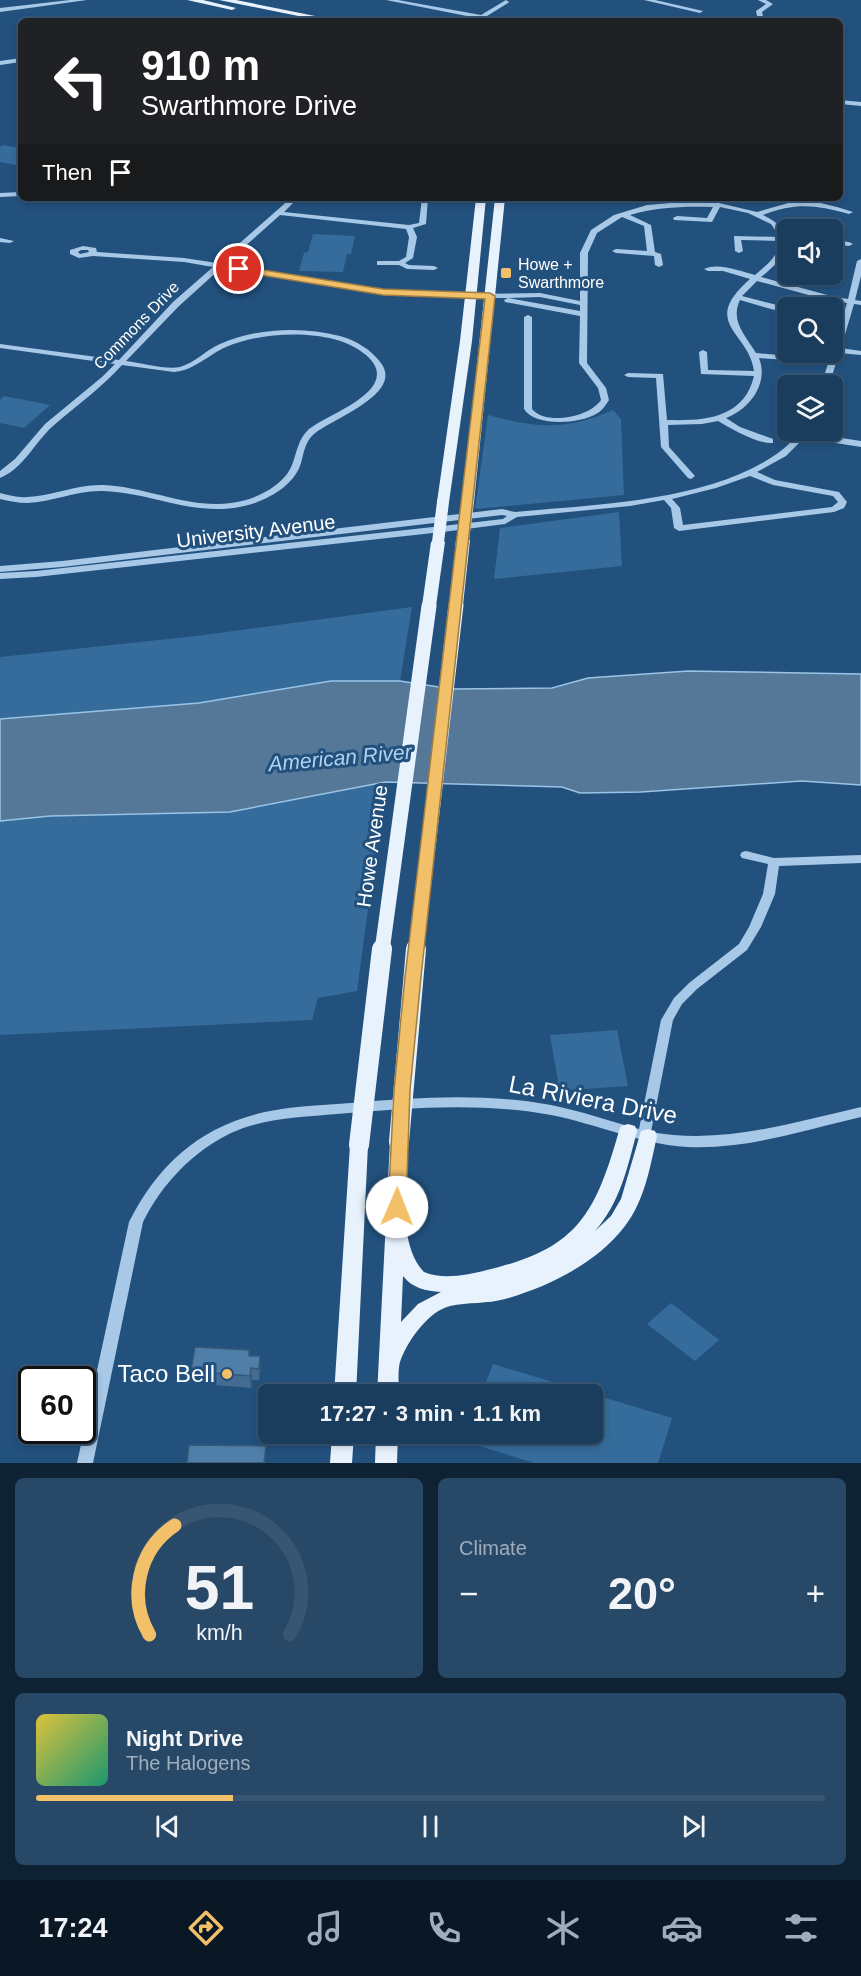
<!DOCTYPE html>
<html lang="en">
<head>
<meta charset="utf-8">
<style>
	:root { --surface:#1a3d5e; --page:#274867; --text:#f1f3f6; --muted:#9faebc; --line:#385673; --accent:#f2c069 }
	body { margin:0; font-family:Helvetica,sans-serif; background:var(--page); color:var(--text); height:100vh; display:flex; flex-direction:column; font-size:22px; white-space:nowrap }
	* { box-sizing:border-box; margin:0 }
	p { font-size:20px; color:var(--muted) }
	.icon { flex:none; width:33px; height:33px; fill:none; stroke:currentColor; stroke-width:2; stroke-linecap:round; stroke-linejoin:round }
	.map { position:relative; height:1463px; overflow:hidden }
	.side { display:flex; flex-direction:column; gap:15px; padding:15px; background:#0e2234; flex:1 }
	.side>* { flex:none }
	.guide { position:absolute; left:18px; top:18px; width:825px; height:183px; border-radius:9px; box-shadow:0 3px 9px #0003,0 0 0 2px var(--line); background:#202124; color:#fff; overflow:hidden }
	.controls { position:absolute; left:777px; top:219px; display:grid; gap:12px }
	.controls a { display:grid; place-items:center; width:66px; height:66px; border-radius:9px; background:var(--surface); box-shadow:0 3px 9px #0003,0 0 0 2px var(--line); font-size:30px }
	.speed { position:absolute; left:18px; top:1366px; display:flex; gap:12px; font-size:30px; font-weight:700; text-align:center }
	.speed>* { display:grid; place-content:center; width:78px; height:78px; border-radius:50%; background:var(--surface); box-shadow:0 3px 9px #0003,0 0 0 2px var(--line); line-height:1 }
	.speed .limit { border:3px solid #111; border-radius:9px; background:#fff; color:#111 }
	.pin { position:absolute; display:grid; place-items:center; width:51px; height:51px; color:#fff; margin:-26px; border:3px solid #fff; border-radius:50%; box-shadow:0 2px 6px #0007 }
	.me { position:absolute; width:66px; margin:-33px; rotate:1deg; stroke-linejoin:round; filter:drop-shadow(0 0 4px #0008) }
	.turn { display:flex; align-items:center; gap:21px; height:126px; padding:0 24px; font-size:27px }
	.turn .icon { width:78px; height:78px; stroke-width:2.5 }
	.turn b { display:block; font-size:42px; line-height:51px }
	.then { display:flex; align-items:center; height:57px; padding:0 24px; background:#0003; gap:12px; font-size:22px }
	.big { font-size:45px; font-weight:700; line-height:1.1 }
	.side .card { flex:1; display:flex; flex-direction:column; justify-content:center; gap:9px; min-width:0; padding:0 21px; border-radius:9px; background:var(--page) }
	.side .dial { align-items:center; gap:0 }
	.dial svg { height:156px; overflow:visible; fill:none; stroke:var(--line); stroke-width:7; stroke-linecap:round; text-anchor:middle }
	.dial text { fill:var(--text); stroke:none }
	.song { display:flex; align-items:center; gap:18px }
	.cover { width:72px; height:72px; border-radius:9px; background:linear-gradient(135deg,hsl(50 70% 55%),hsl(160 70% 35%)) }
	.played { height:6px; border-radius:3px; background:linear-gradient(90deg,var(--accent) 25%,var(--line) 25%) }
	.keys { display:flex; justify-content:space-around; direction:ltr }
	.heat { display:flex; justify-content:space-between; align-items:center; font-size:33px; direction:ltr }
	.side .tiles { flex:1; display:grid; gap:15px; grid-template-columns:1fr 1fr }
	.card:last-child { grid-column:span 2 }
	.trip { position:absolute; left:258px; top:1384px; width:345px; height:60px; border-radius:9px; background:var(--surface); box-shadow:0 3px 9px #0003,0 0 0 2px var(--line); font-weight:700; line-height:60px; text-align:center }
	.tab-bar { display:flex; height:96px; justify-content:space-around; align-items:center; background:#0a1826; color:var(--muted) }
	.tab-bar .icon { width:42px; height:42px }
	.tab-bar .current { color:var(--accent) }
	.tab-bar b { font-size:27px; color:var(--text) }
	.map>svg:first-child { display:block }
	.green { fill:#356c9b }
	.water { fill:#567898; stroke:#9ac4e7; stroke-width:1.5 }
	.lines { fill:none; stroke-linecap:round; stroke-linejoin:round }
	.minor { fill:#a7c8e6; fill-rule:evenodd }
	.major { fill:#e8f2fd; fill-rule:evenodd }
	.major-bridge-far2 { stroke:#e8f2fd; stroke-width:12 }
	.major-bridge-far1 { stroke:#e8f2fd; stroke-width:15 }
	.major-bridge { stroke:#e8f2fd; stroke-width:20 }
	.wall { fill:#446c91 }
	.shaded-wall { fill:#375876 }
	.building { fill:#4f7ea9; stroke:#375876; stroke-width:1.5 }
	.route { fill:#f2c069; stroke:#9d7d44; stroke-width:1.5 }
	.poi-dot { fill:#f2c069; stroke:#22517e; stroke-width:2 }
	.labels { text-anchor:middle; stroke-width:6; stroke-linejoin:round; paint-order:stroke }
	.far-poi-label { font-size:16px; fill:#fff; stroke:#22517e; text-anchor:start }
	.far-street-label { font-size:16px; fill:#fff; stroke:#22517e }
	.street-label { font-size:20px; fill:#fff; stroke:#22517e }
	.water-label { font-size:21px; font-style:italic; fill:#b2d2ee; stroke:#22517e }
	.near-street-label { font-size:24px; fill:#fff; stroke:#22517e }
	.near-poi-label { font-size:24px; fill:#fff; stroke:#22517e; text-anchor:end }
</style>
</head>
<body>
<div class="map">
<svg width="861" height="1463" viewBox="0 0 861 1463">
	<rect width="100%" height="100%" fill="#22517e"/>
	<!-- green -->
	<path class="green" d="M3,145L21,148V162L16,165L0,162V147Z
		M313,234L355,236L351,254H347L343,272L299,271L304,253L308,252Z
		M4,396L50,405L24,428L0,423V400Z
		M613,410L621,419L624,495L475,509L488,415C537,428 565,431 613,410Z
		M619,512L622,566L494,579L500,528Z
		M412,607L400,681H331L199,703L0,719V657L196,636Z
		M385,782L357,991L318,998L312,1020L0,1035V821L50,816L230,812Z
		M617,1030L628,1086L571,1090L559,1087L550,1035Z
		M671,1303L719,1340L695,1361L647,1324Z
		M493,1364L672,1418L658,1463H534L463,1441L466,1434H592V1395H481Z"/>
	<!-- water -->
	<path class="water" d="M688,671L861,674V785L802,781L641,792L580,793L562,787L385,782L230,812L50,816L0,821V719L199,703L331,681H400L452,689L552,688L588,678Z"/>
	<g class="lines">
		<!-- minor -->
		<path class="minor" d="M70,0H87L0,12V8Z
			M386,0H398L481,15L506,0L509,2L508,3L487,16L508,21L482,19Z
			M644,0H655L703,11L700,13Z
			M758,0H766L773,4L762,12L764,21H758L756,11L766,4Z
			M21,58V62L0,65V61Z
			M840,100L861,102V106L840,104Z
			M21,192V196L0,197V193Z
			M291,198H298L284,212L409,225L419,223L422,198H428L426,224L413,228L417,237L413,258L405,263L409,265L434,266L438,268L434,270L407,269L399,265H377V261H399L406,257L409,237L406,229L280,215L225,264L383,290L470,294L540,293L580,301V253L591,230L614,215L647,205L683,202L719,203L757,212L792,202L812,201L837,207L853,212L849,214C816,205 796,202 763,215C802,234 789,255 761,277L831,296L848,299L857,261L861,259V276L855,300L861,301V305L854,304L841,348L861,351V355L839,353L829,386H821L847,303L827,300L757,281L742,296L777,305L781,307L785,317L784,319H778L775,310L771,309L740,300C730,321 745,335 756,353L812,358L816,360L812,362L759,358C769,383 750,409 726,418L740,427L773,439V443C757,444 732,429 718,421L702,424L668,425L669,447L695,476L691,479L688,478L661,447L656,378L628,377L624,375L628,373L663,374L667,420C703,421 744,419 754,376L701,374L699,352L703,350L707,352L708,370L754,371C749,331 699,324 750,279L723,271H708L704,269C718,262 740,271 755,275C767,265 777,257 781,241L741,240L743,251L739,253L735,251L734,236L780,237L771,224L748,213L720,207L712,222L674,220L673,218L677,216L707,218L713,207C684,206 657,207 630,215L651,225L655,252L661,254L663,265L659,267L655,265L654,256L616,253L612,251L616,249L647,251L644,226L622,217L597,233L588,253L587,363L606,388L609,400C605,406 602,411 596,414C579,424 535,427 524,409V317L528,315L532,317V409C546,426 590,417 601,400L598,388L579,363L580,316L505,302L504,300L508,298H470L383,294L221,268L179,306L126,361C141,363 167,370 180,367C195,363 206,350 220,344C256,328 302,326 340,336C357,341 370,349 381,363C404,394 331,419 314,434C305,442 304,452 301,463C295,483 274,496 255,503C200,521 157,493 103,491C77,490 53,502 27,503C18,503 9,501 0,499V493C9,495 18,498 27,497C53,496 77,484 103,485C152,487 197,514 246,500C263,495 285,483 292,465C297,452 298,439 309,429C329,413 405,389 366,355C334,327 263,331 226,347C208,355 195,370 174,372L122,365C101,388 76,406 53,426C35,442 23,469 0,478V471L15,459L45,424L102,377L115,364L0,348V344L119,360L173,302L213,267L184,262L93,256L79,258L70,254V250L83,246L96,248L97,252L184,258L217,263ZM81,250H88L89,252L80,254L78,252ZM540,297L580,305V311L508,298Z
			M0,238L14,241L10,243L0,242Z
			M832,240L849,242L853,244L849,246L832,244Z
			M802,430H811L809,433L861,441V447L804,438L786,456L757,472L775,480L839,492L847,502L844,508L834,512L679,531L674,528L671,508L664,500L630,506L517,517L505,524L451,531L36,577L0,579V573L36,571L451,525L503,519L507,516L502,515L62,567L0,572V566L62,561L502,509L515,512C597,504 709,502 778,453C787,447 794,438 802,430ZM750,476L773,485L833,496L838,502L832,507L683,525L680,508L672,499L716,488Z
			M746,851L774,858L861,855V863L779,866L775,894L761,927L747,950L697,989L682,1004L673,1020L651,1132C723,1145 791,1123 861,1107V1117C804,1130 746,1150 687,1147C640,1144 597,1124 551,1115C480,1102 408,1108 337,1114C302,1117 264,1118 231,1133C192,1152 162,1184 143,1222L93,1463H77L129,1222C158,1164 201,1126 265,1112C294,1106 323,1105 351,1103C418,1097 485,1093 551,1105C581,1111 609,1121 639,1129L661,1020L674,998L689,983L739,944L749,927L763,894L768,864L742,858L740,855L742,852Z"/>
		<!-- major -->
		<path class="major" d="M187,0H203L236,8L232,10Z
			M219,0H236L340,21H323Z
			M476,198H486L472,341L449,502L443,506L437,502L460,341Z
			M495,198H505L474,502L468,506L462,502Z
			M463,536L470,540L463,605L456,609L449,605L456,540Z
			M438,538L445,542L436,606L429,610L422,606L431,542Z
			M628,1124L635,1126L637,1131C628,1166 620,1203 595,1231L611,1216L621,1199L641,1131L648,1129L655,1131L657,1136C650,1167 645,1200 625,1226C597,1263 548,1287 505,1299C487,1304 468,1302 450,1306C429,1311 409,1339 401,1359C397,1368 399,1384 399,1395H377L390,1142L392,1137L399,1135L406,1137L408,1142C407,1180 396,1243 424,1272C443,1280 468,1275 487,1270C577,1249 595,1215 619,1131L621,1126ZM403,1276C412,1288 426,1291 441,1292L418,1304L401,1322Z
			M359,1138L366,1140L368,1145L356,1395H334L350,1145L352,1140Z
			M332,1434H354L352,1463H330Z
			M376,1434H398L397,1463H375Z"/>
		<!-- major-bridge-far2 -->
		<path class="major-bridge-far2" d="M463,540L468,502
			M438,542L443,502"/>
		<!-- major-bridge-far1 -->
		<path class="major-bridge-far1" d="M382,951L429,606
			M416,951L456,605"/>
		<!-- major-bridge -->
		<path class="major-bridge" d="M399,1142L416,949
			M359,1145L382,949"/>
	</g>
	<!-- wall -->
	<path class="wall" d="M249,1350L250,1356L261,1368L259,1380H252L251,1388L192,1383L191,1371Z"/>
	<!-- shaded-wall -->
	<path class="shaded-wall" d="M260,1356L261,1368L259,1380V1369Z
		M251,1368L252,1380L251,1388L250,1376Z
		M266,1446V1463H264Z"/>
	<!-- building -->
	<path class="building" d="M195,1347L249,1350V1356H260L259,1369L251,1368L250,1376L191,1371Z
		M189,1445L266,1446L264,1463H187Z"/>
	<!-- route -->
	<path class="route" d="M239,266L383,289L490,293L495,296L421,977L410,1090L406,1207L403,1212L397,1214L391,1212L388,1207L394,1090L405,977L485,299L383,295L236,271L235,269Z"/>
	<!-- markers -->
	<g class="poi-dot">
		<rect x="500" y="267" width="12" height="12" rx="3"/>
		<circle cx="227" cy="1374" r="6"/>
	</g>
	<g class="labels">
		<!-- far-poi labels -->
		<g class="far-poi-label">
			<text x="518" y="270">Howe +<tspan x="518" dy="18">Swarthmore</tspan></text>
		</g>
		<!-- far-street labels -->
		<g class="far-street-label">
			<text transform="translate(136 325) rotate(-46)" y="6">Commons Drive</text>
		</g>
		<!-- street labels -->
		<g class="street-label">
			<text transform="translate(256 531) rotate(-7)" y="7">University Avenue</text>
			<text transform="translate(372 846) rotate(-82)" y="7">Howe Avenue</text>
		</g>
		<!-- water labels -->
		<g class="water-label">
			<text transform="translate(340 758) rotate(-5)" y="7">American River</text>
		</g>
		<!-- near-street labels -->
		<g class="near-street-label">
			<text transform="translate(593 1100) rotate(11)" y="8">La Riviera Drive</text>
		</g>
		<!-- near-poi labels -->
		<g class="near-poi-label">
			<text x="215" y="1382">Taco Bell</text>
		</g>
	</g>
</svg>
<div class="controls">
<a><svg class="icon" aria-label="sound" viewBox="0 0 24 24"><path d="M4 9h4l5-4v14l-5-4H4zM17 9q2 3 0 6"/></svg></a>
<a><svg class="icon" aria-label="search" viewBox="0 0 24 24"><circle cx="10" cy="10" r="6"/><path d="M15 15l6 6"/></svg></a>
<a><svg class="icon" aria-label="layers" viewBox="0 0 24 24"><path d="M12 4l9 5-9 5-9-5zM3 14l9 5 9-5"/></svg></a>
</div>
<div class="speed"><div class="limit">60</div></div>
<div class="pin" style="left:239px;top:269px;background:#d93025"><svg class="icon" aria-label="arrive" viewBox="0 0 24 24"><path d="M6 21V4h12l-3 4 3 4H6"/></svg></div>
<svg class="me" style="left:397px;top:1207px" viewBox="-20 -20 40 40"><circle r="19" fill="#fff"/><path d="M0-13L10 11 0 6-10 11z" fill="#f2c069"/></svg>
<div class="trip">17:27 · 3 min · 1.1 km</div>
<div class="guide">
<div class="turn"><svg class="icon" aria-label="left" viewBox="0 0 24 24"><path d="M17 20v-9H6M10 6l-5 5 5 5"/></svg><div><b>910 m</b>Swarthmore Drive</div></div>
<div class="then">Then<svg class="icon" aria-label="arrive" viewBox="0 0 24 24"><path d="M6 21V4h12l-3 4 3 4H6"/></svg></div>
</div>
</div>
<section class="side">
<div class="tiles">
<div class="card dial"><svg viewBox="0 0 100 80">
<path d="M14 69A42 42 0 1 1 86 69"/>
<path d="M14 69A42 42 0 0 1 27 13" stroke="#f2c069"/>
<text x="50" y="56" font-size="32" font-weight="700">51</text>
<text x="50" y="72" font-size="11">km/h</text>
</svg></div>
<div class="card"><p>Climate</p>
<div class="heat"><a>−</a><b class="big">20°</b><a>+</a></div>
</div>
<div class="card">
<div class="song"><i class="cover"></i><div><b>Night Drive</b><p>The Halogens</p></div></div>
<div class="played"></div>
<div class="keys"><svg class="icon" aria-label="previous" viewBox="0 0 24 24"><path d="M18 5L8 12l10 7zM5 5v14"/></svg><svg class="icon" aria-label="pause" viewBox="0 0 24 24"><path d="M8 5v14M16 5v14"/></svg><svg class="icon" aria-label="next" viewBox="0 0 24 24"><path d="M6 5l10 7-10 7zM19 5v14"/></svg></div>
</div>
</div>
</section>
<nav class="tab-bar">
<b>17:24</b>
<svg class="icon current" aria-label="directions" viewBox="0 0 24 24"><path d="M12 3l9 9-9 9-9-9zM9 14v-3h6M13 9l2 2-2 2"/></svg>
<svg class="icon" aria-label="music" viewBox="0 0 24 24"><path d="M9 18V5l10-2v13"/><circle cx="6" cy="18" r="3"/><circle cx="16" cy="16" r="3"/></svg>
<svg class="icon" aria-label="phone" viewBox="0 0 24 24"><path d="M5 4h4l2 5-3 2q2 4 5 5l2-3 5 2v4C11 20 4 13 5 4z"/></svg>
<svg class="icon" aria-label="climate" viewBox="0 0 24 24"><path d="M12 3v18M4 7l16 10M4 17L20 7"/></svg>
<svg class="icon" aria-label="car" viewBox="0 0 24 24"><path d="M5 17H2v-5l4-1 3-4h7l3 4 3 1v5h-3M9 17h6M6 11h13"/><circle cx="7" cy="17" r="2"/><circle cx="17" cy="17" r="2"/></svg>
<svg class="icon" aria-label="filters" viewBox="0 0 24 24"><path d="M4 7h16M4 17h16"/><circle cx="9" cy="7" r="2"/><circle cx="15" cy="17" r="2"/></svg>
</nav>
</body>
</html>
